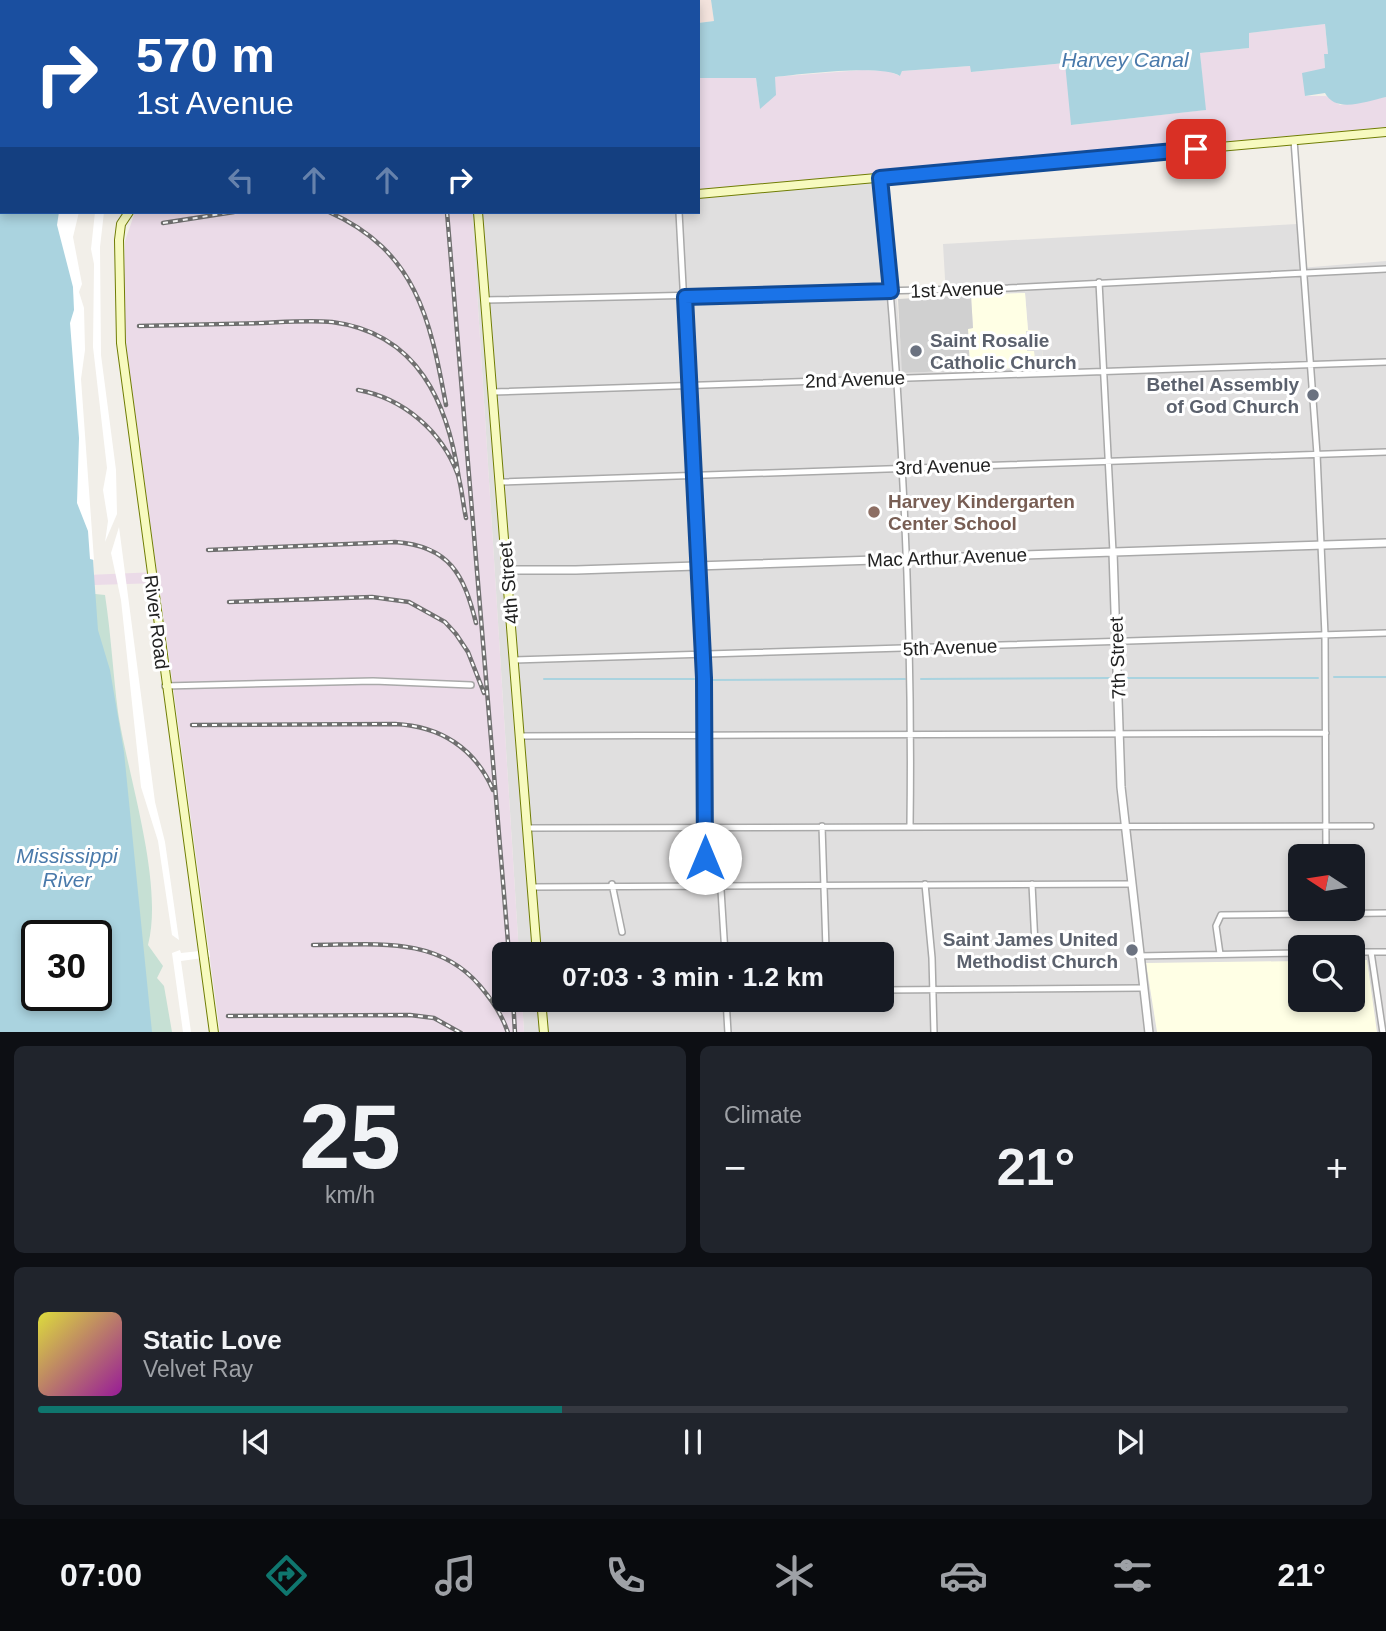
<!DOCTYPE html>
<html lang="en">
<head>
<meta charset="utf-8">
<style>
	:root { --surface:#171b24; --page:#20242c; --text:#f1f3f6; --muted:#9ea1a6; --line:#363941; --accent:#0f766e }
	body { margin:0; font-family:Helvetica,sans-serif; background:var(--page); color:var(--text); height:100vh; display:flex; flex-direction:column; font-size:26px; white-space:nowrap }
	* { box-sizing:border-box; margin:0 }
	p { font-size:23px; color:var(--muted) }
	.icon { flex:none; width:38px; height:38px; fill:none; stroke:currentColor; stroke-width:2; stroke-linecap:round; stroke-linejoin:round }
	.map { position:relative; height:1032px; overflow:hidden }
	.side { display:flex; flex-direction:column; gap:14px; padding:14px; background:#0d0f14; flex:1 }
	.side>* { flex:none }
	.banner { position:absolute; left:0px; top:0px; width:700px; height:214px; box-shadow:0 4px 10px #0003; background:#1a4fa0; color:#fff; overflow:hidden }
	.needle { width:46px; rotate:282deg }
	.buttons { position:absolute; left:1288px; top:844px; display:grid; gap:14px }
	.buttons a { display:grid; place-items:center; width:77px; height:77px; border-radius:10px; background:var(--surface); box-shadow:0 4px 10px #0003; font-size:35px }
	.speed { position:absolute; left:21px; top:920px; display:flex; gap:14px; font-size:35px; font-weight:700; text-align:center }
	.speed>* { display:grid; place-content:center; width:91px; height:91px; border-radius:50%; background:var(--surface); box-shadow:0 4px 10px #0003; line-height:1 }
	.speed .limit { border:4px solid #111; border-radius:10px; background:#fff; color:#111 }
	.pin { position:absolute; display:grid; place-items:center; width:60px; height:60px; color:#fff; margin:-30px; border-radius:14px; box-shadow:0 4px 10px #0006 }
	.me { position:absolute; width:77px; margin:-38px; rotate:0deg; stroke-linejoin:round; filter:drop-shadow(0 0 5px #0008) }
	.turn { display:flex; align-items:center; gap:24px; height:147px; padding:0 21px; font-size:32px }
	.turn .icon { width:91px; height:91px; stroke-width:2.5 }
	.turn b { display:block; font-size:49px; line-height:60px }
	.lanes { display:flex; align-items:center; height:66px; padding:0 21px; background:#0003; justify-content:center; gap:35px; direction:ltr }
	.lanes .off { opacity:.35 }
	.big { font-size:52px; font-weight:600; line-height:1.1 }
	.side .card { flex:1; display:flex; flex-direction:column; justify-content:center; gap:10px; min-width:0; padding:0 24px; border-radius:10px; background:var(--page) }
	.side .dial { align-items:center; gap:0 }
	.dial b { font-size:91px; line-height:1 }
	.song { display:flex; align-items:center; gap:21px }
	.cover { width:84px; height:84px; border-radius:10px; background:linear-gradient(135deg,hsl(60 70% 55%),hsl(300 70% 35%)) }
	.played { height:7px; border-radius:4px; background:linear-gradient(90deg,var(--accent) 40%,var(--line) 40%) }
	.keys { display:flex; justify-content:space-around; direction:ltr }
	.heat { display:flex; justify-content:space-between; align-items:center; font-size:38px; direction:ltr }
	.side .tiles { flex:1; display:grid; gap:14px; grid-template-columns:1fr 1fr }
	.card:last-child { grid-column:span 2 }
	.trip { position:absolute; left:492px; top:942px; width:402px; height:70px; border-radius:10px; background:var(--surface); box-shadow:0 4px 10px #0003; font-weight:600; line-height:70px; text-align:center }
	.tabs { display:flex; height:112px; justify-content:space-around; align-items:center; background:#090b0e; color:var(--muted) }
	.tabs .icon { width:49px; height:49px }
	.tabs .current { color:var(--accent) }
	.tabs b { font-size:32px; color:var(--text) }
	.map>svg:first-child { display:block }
	.residential { fill:#e0dfdf; fill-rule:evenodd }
	.industrial { fill:#ebdbe8 }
	.education { fill:#ffffe5 }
	.religious { fill:#d0d0d0 }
	.military { fill:#f3e3dd }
	.wetland { fill:#c6e0d4 }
	.parking { fill:#e2e2e2 }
	.water { fill:#aad3df; fill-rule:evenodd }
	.pier { fill:#fff }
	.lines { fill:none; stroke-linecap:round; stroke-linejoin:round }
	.stream { stroke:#aad3df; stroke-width:2 }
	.minor-casing { stroke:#a9a9a9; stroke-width:8 }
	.tertiary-casing { stroke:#a9a9a9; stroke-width:10 }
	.secondary-casing { stroke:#707d05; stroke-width:10 }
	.minor { stroke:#fff; stroke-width:5 }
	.tertiary { stroke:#fff; stroke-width:7 }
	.secondary { stroke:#f7fabf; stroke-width:8 }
	.rail-casing { stroke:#707070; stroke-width:4.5 }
	.rail { stroke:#fff; stroke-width:2; stroke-dasharray:5; stroke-linecap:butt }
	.route-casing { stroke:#114b97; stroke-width:18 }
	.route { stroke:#1a73e8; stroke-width:12 }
	.worship-dot { fill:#6b7280; stroke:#fff; stroke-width:2.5 }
	.education-dot { fill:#8d6e63; stroke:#fff; stroke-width:2.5 }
	.labels { text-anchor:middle; stroke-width:6; stroke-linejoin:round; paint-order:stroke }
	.street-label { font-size:19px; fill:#222; stroke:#fff }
	.worship-label { font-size:19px; font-weight:bold; fill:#5b616d; stroke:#fff; text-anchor:end }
	.education-label { font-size:19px; font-weight:bold; fill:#785e54; stroke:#fff; text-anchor:start }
	.water-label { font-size:21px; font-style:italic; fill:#4a7aab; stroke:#fff }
</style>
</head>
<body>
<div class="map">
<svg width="1386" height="1033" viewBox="0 0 1386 1033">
	<rect width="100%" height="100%" fill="#f2efe9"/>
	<!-- residential -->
	<path class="residential" d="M886,173L903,373L1043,366L1028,331L1025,293L946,296L943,244L1297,224L1300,268L1386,261V1032H524L522,999H882V954H519L472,212H698V191ZM1300,856H1353V908H1300ZM1300,947H1353V999H1300Z"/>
	<!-- industrial -->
	<path class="industrial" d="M98,0H425V2H98Z
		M471,0H623L604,2Z
		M1325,24L1328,54L1324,55L1325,68L1305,96H1326L1340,105L1386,97V127L698,191V78H756L760,108L774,77L862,70L888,71L900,76L902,71L971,66L972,72L1066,63L1072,125L1205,110L1200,53L1249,48L1248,33Z
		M135,212H472L519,954H504V999H522L524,1032H220L159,583L62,586L64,576L157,572L123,327L125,241Z"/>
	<!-- education -->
	<path class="education" d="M1025,293L1028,330H1041L1043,367L970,370L968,329L973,328L971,295Z
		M1353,960H1367L1377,1032H1157L1146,963L1300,961V999H1353Z"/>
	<!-- religious -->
	<path class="religious" d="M971,295L973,328L968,329L970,370L902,373L898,299Z"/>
	<!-- military -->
	<path class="military" d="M623,0H711L714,21L698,23V2H604Z"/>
	<!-- wetland -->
	<path class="wetland" d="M86,593L105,595C111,634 113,673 118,712C128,777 164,883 148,945L163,966L157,978L164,986L172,1032H141Z"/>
	<!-- parking -->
	<path class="parking" d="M1041,330L1043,367L1030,368L1029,360L1035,359L1034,351H1027L1026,331Z"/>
	<!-- water -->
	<path class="water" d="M0,0L42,2H2V212H68L98,630L110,670L124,752L152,1032L0,1033ZM37,936H96V996H37Z
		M711,0H1386V97C1367,101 1336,114 1325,93L1305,96L1302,73L1325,68L1324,54H1328L1325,24L1249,33V48L1200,53L1206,110L1071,125L1065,63L971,72L970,66L902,71L900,76C883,64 801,74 775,77L776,95L760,109L756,78H698V23L714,21Z"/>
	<!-- pier -->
	<path class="pier" d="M59,212H79L73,237L82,284L79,292L84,308L85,350L81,379L94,560L90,559L88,531L77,503L79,438L70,323L74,310L73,287L57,225Z
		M95,212H104L100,247L101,355L116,470L117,514L105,542L108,521L103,490L107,468L93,347L94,264L91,249Z
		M119,527L155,802L165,842L179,940L172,935L158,841L141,787L121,600L111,553Z
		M180,950L181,953L209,950L210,957L181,961L191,1032H183L172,953Z"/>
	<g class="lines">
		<!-- stream -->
		<path class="stream" d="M1334,677H1386
			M1126,678H1318
			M544,679H697
			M921,679L1109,678
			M710,680L905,679"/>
		<!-- minor casing -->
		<g class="minor-casing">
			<path id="minor" d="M416,0V2
				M559,2L578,0
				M1294,140L1317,454L1325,635L1326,856
				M880,178C901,394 913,609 910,826
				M679,212L704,678L705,858L709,872L721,890L725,954
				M1099,282L1113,552
				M485,300L1008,288L1386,269
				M493,392L1386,362
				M500,482L1386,452
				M514,660L1386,633
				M165,686L373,681L471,685
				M520,736L1326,733
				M822,826L826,949
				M527,828L1371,826
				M612,884L622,932
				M925,884L932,958L934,1033
				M1032,884L1035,945
				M532,887L1132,884
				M1353,952H1386
				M1371,952L1383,1033
				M1220,954L1216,926L1221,915L1386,913
				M1138,956L1300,953
				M882,990L1142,988
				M726,999L728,1033"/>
		</g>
		<!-- tertiary casing -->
		<g class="tertiary-casing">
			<path id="tertiary" d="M1113,552L1121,787L1149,1033
				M507,570H576L1386,543"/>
		</g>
		<!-- secondary casing -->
		<g class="secondary-casing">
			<path id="secondary" d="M460,0V2
				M698,194L1386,132
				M129,212L121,224L119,240L121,343L214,1033
				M478,212L537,954
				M541,999L544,1033"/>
		</g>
		<!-- minor -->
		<use href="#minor" class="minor"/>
		<!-- tertiary -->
		<use href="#tertiary" class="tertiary"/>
		<!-- secondary -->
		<use href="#secondary" class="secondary"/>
		<!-- rail casing -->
		<g class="rail-casing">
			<path id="rail" d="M429,0L430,2
				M329,212C416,251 430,318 446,405
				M447,212L509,954
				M163,223L234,212
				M139,326C180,325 221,324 262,323C285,322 309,320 332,322C418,333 448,403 459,479
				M358,390C403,398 442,431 458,475C462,489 463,504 466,518
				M208,550L395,542C450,546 464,575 476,623
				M229,602L372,597L409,602L445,622L456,634L468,652L484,693
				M192,725L395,724C440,726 475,748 493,790
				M313,945C373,945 437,935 480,986C492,1000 502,1014 508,1033
				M513,999L515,1033
				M228,1016L410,1015L434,1018L461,1033"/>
		</g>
		<!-- rail -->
		<use href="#rail" class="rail"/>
	</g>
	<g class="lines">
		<!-- route casing -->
		<g class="route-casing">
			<path id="route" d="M705,858L704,678L685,297L891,291L880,178L1196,149"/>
		</g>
		<!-- route -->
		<use href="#route" class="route"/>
	</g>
	<!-- markers -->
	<g class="worship-dot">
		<circle cx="916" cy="351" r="7"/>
		<circle cx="1313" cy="395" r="7"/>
		<circle cx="1132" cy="950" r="7"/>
	</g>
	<circle class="education-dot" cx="874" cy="512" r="7"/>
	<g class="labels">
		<!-- street labels -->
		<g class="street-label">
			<text transform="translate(957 289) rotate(-2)" y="7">1st Avenue</text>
			<text transform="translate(855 379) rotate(-2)" y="7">2nd Avenue</text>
			<text transform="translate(943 466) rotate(-2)" y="7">3rd Avenue</text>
			<text transform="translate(947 557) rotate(-2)" y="7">Mac Arthur Avenue</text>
			<text transform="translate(508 583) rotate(-95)" y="7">4th Street</text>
			<text transform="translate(157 622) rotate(83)" y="7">River Road</text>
			<text transform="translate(950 647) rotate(-2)" y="7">5th Avenue</text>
			<text transform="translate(1117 658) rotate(-92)" y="7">7th Street</text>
		</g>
		<!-- worship labels -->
		<g class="worship-label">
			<text x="930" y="347" text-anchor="start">Saint Rosalie<tspan x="930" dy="22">Catholic Church</tspan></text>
			<text x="1299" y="391">Bethel Assembly<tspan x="1299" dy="22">of God Church</tspan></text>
			<text x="1118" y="946">Saint James United<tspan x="1118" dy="22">Methodist Church</tspan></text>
		</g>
		<!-- education labels -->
		<g class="education-label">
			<text x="888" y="508">Harvey Kindergarten<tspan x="888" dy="22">Center School</tspan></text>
		</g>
		<!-- water labels -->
		<g class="water-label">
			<text x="1125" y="67">Harvey Canal</text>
			<text x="67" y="863">Mississippi<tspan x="67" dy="24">River</tspan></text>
		</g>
	</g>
</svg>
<div class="buttons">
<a><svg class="needle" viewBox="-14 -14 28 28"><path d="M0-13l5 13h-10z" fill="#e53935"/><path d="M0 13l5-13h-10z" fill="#9ea1a6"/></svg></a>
<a><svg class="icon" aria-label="search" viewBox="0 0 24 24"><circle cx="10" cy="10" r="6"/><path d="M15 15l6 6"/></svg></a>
</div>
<div class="speed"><div class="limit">30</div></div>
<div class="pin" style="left:1196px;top:149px;background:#d93025"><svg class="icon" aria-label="arrive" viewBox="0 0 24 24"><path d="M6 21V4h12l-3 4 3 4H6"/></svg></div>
<svg class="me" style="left:705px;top:858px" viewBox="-20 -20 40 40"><circle r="19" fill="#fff"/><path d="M0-13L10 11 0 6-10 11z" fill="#1a73e8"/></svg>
<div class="trip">07:03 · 3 min · 1.2 km</div>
<div class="banner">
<div class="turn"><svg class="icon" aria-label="right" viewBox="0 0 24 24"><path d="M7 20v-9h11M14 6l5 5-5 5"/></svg><div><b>570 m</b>1st Avenue</div></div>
<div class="lanes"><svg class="icon off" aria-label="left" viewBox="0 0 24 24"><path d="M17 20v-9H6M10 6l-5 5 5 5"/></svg><svg class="icon off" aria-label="ahead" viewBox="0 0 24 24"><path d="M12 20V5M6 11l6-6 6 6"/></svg><svg class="icon off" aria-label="ahead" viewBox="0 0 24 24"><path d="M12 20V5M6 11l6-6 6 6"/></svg><svg class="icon" aria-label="right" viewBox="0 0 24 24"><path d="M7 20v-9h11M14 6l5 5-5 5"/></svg></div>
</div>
</div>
<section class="side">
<div class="tiles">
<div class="card dial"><b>25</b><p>km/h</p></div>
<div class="card"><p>Climate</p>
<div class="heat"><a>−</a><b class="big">21°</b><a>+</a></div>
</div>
<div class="card">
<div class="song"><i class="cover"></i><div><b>Static Love</b><p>Velvet Ray</p></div></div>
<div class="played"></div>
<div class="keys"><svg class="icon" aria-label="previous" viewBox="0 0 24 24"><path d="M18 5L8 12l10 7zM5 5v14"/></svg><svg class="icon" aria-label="pause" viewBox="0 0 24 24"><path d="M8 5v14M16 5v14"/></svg><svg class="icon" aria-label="next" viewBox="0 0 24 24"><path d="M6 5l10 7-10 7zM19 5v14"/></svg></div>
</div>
</div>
</section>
<nav class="tabs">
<b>07:00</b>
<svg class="icon current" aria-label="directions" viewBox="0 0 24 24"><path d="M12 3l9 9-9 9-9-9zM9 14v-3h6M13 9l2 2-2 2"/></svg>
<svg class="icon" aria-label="music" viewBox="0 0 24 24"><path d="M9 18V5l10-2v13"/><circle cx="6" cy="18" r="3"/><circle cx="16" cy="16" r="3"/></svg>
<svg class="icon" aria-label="phone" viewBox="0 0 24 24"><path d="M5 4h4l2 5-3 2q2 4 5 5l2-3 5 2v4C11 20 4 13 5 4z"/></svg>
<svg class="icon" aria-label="climate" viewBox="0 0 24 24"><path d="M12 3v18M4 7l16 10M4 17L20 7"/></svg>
<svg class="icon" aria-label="car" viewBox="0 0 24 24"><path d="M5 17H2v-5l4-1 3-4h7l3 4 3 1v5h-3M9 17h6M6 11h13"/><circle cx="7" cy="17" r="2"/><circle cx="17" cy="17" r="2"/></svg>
<svg class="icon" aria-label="filters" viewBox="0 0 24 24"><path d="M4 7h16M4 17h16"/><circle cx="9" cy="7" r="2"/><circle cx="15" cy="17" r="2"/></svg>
<b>21°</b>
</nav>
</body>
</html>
